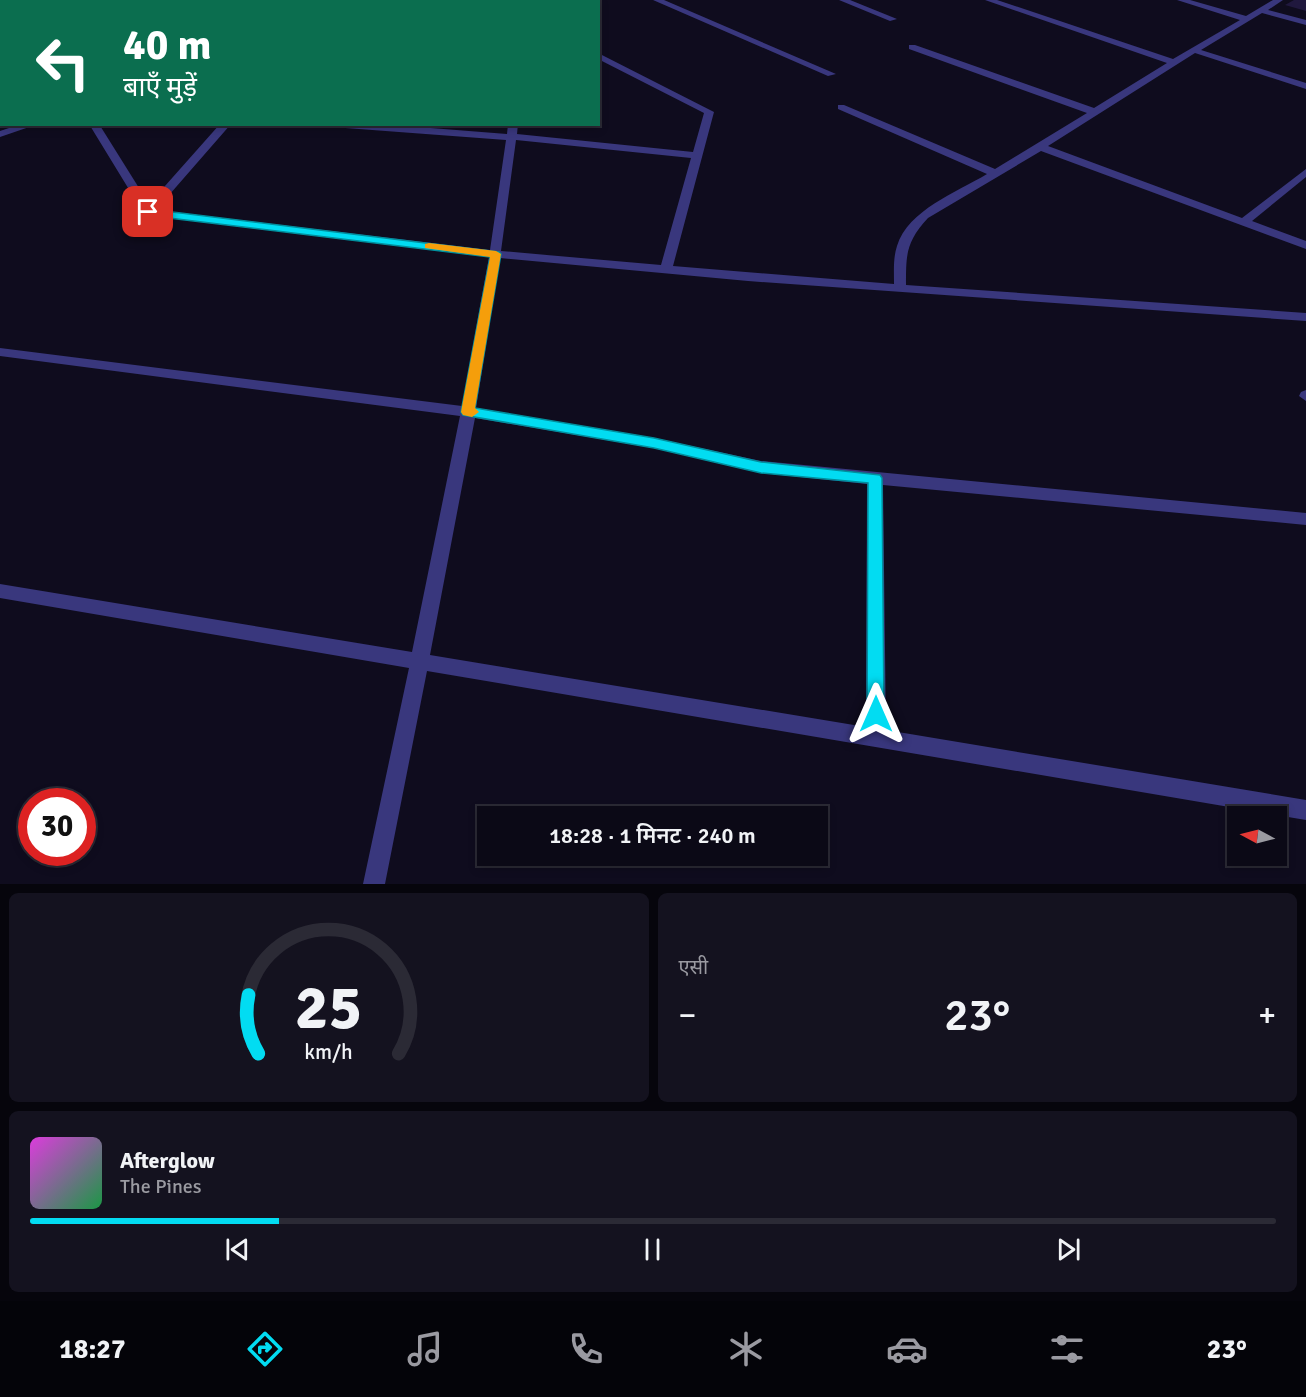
<!DOCTYPE html>
<html lang="hi">
<head>
<meta charset="utf-8">
<style>
	:root { --surface:#0b0916; --page:#14121f; --text:#f1f3f6; --muted:#9a9aa1; --line:#2b2a35; --accent:#02dcf2 }
	body { margin:0; font-family:Signika,"Noto Sans Devanagari",sans-serif; background:var(--page); color:var(--text); height:100vh; display:flex; flex-direction:column; font-size:22px; white-space:nowrap }
	* { box-sizing:border-box; margin:0 }
	p { font-size:20px; color:var(--muted) }
	.icon { flex:none; width:33px; height:33px; fill:none; stroke:currentColor; stroke-width:2; stroke-linecap:round; stroke-linejoin:round }
	.map { position:relative; height:884px; overflow:hidden }
	.side { display:flex; flex-direction:column; gap:9px; padding:9px; background:#06050c; flex:1 }
	.side>* { flex:none }
	.banner { position:absolute; left:0px; top:0px; width:600px; height:126px; box-shadow:0 3px 9px #0003,0 0 0 2px var(--line); background:#0b6e4f; color:#fff; overflow:hidden }
	.needle { width:39px; rotate:277deg }
	.fabs { position:absolute; left:1227px; top:806px; display:grid; gap:12px }
	.fabs a { display:grid; place-items:center; width:60px; height:60px; border-radius:0px; background:var(--surface); box-shadow:0 3px 9px #0003,0 0 0 2px var(--line); font-size:30px }
	.speed { position:absolute; left:18px; top:788px; display:flex; gap:12px; font-size:30px; font-weight:700; text-align:center }
	.speed>* { display:grid; place-content:center; width:78px; height:78px; border-radius:50%; background:var(--surface); box-shadow:0 3px 9px #0003,0 0 0 2px var(--line); line-height:1 }
	.speed .limit { border:9px solid #d22; background:#fff; color:#111 }
	.pin { position:absolute; display:grid; place-items:center; width:51px; height:51px; color:#fff; margin:-26px; border-radius:12px; box-shadow:0 3px 9px #0006 }
	.me { position:absolute; width:66px; margin:-33px; rotate:0deg; stroke-linejoin:round; filter:drop-shadow(0 0 4px #0008) }
	.turn { display:flex; align-items:center; gap:21px; height:126px; padding:0 24px; font-size:27px }
	.turn .icon { width:78px; height:78px; stroke-width:2.5 }
	.turn b { display:block; font-size:42px; line-height:51px }
	.big { font-size:45px; font-weight:600; line-height:1.1 }
	.side .tile { flex:1; display:flex; flex-direction:column; justify-content:center; gap:9px; min-width:0; padding:0 21px; border-radius:9px; background:var(--page) }
	.side .dial { align-items:center; gap:0 }
	.dial svg { height:156px; overflow:visible; fill:none; stroke:var(--line); stroke-width:7; stroke-linecap:round; text-anchor:middle }
	.dial text { fill:var(--text); stroke:none }
	.song { display:flex; align-items:center; gap:18px }
	.cover { width:72px; height:72px; border-radius:9px; background:linear-gradient(135deg,hsl(300 70% 55%),hsl(140 70% 35%)) }
	.played { height:6px; border-radius:3px; background:linear-gradient(90deg,var(--accent) 20%,var(--line) 20%) }
	.keys { display:flex; justify-content:space-around; direction:ltr }
	.heat { display:flex; justify-content:space-between; align-items:center; font-size:33px; direction:ltr }
	.side .tiles { flex:1; display:grid; gap:9px; grid-template-columns:1fr 1fr }
	.tile:last-child { grid-column:span 2 }
	.trip { position:absolute; left:477px; top:806px; width:351px; height:60px; border-radius:0px; background:var(--surface); box-shadow:0 3px 9px #0003,0 0 0 2px var(--line); font-weight:600; line-height:60px; text-align:center }
	.dock { display:flex; height:96px; justify-content:space-around; align-items:center; background:#040409; color:var(--muted) }
	.dock .icon { width:42px; height:42px }
	.dock .active { color:var(--accent) }
	.dock b { font-size:27px; color:var(--text) }
	.map>svg:first-child { display:block }
	.building { fill:#20183e }
	.lines { fill:none; stroke-linecap:round; stroke-linejoin:round }
	.minor { fill:#39377d; fill-rule:evenodd }
	.route { fill:#02dcf2; stroke:#018f9d; stroke-width:1.5 }
	.slow { fill:#f59e0b }
</style>
</head>
<body>
<div class="map">
<svg width="1306" height="884" viewBox="0 0 1306 884">
	<rect width="100%" height="100%" fill="#0f0c1e"/>
	<!-- building -->
	<path class="building" d="M1294,0H1306V11L1285,5Z"/>
	<g class="lines">
		<!-- minor -->
		<path class="minor" d="M59,0H71L57,2Z
			M286,0H297L284,2Z
			M487,0H496L498,2H488Z
			M525,0H533V2H525Z
			M653,0H664L836,74L828,76Z
			M839,0H850L897,19L890,21Z
			M985,0H997L1173,59L1240,20L1177,0H1190L1246,16L1273,0H1283L1268,10L1306,20V25L1262,13L1201,50L1306,83V89L1195,53L1048,146L1242,218L1306,169V177L1252,221L1306,241V249L1041,151L928,218C906,242 906,254 906,285L1306,313V321L748,281L500,258L476,408L654,438L761,461L1306,513V525L883,485L886,730L1306,800V820L427,671L385,884H363L409,668L0,598V584L412,652L460,416L0,356V348L462,406L489,257L144,214L89,124H99L149,204L220,124H231L156,210L490,250L506,140L332,127L327,124H380L507,134L508,124H518L517,134L693,152L704,113L598,59V53L714,112L673,266L894,284C894,271 893,258 897,246C908,210 957,192 987,174L838,109V105H844L995,169L1087,113L909,49V45H915L1094,108L1167,63ZM516,140L691,158L661,265L501,251ZM475,418L654,448L761,473L867,484L866,727L430,655Z
			M0,17H2V23H0Z
			M0,78H2V84H0Z
			M21,124H38L0,137V131Z
			M1306,390V401L1299,396L1301,392Z"/>
	</g>
	<!-- route -->
	<path class="route" d="M148,209L499,252L501,254L475,408L654,438L761,462L880,475L882,478L884,714L882,720L876,722L869,720L867,714L868,483L761,473L654,448L463,415L461,412L490,257L144,215V210Z"/>
	<!-- slow -->
	<path class="slow" d="M429,243L496,251L501,254L475,408L479,412L472,417L463,415L461,412L490,257L425,248V244Z"/>
</svg>
<div class="fabs">
<a><svg class="needle" viewBox="-14 -14 28 28"><path d="M0-13l5 13h-10z" fill="#e53935"/><path d="M0 13l5-13h-10z" fill="#9a9aa1"/></svg></a>
</div>
<div class="speed"><div class="limit">30</div></div>
<div class="pin" style="left:148px;top:212px;background:#d93025"><svg class="icon" aria-label="arrive" viewBox="0 0 24 24"><path d="M6 21V4h12l-3 4 3 4H6"/></svg></div>
<svg class="me" style="left:876px;top:714px" viewBox="-20 -20 40 40"><path d="M0-17L14 15 0 8-14 15z" fill="#02dcf2" stroke="#fff" stroke-width="4"/></svg>
<div class="trip">18:28 · 1 मिनट · 240 m</div>
<div class="banner">
<div class="turn"><svg class="icon" aria-label="left" viewBox="0 0 24 24"><path d="M17 20v-9H6M10 6l-5 5 5 5"/></svg><div><b>40 m</b>बाएँ मुड़ें</div></div>
</div>
</div>
<section class="side">
<div class="tiles">
<div class="tile dial"><svg viewBox="0 0 100 80">
<path d="M14 69A42 42 0 1 1 86 69"/>
<path d="M14 69A42 42 0 0 1 9 39" stroke="#02dcf2"/>
<text x="50" y="56" font-size="32" font-weight="700">25</text>
<text x="50" y="72" font-size="11">km/h</text>
</svg></div>
<div class="tile"><p>एसी</p>
<div class="heat"><a>−</a><b class="big">23°</b><a>+</a></div>
</div>
<div class="tile">
<div class="song"><i class="cover"></i><div><b>Afterglow</b><p>The Pines</p></div></div>
<div class="played"></div>
<div class="keys"><svg class="icon" aria-label="previous" viewBox="0 0 24 24"><path d="M18 5L8 12l10 7zM5 5v14"/></svg><svg class="icon" aria-label="pause" viewBox="0 0 24 24"><path d="M8 5v14M16 5v14"/></svg><svg class="icon" aria-label="next" viewBox="0 0 24 24"><path d="M6 5l10 7-10 7zM19 5v14"/></svg></div>
</div>
</div>
</section>
<nav class="dock">
<b>18:27</b>
<svg class="icon active" aria-label="directions" viewBox="0 0 24 24"><path d="M12 3l9 9-9 9-9-9zM9 14v-3h6M13 9l2 2-2 2"/></svg>
<svg class="icon" aria-label="music" viewBox="0 0 24 24"><path d="M9 18V5l10-2v13"/><circle cx="6" cy="18" r="3"/><circle cx="16" cy="16" r="3"/></svg>
<svg class="icon" aria-label="phone" viewBox="0 0 24 24"><path d="M5 4h4l2 5-3 2q2 4 5 5l2-3 5 2v4C11 20 4 13 5 4z"/></svg>
<svg class="icon" aria-label="climate" viewBox="0 0 24 24"><path d="M12 3v18M4 7l16 10M4 17L20 7"/></svg>
<svg class="icon" aria-label="car" viewBox="0 0 24 24"><path d="M5 17H2v-5l4-1 3-4h7l3 4 3 1v5h-3M9 17h6M6 11h13"/><circle cx="7" cy="17" r="2"/><circle cx="17" cy="17" r="2"/></svg>
<svg class="icon" aria-label="filters" viewBox="0 0 24 24"><path d="M4 7h16M4 17h16"/><circle cx="9" cy="7" r="2"/><circle cx="15" cy="17" r="2"/></svg>
<b>23°</b>
</nav>
</body>
</html>
